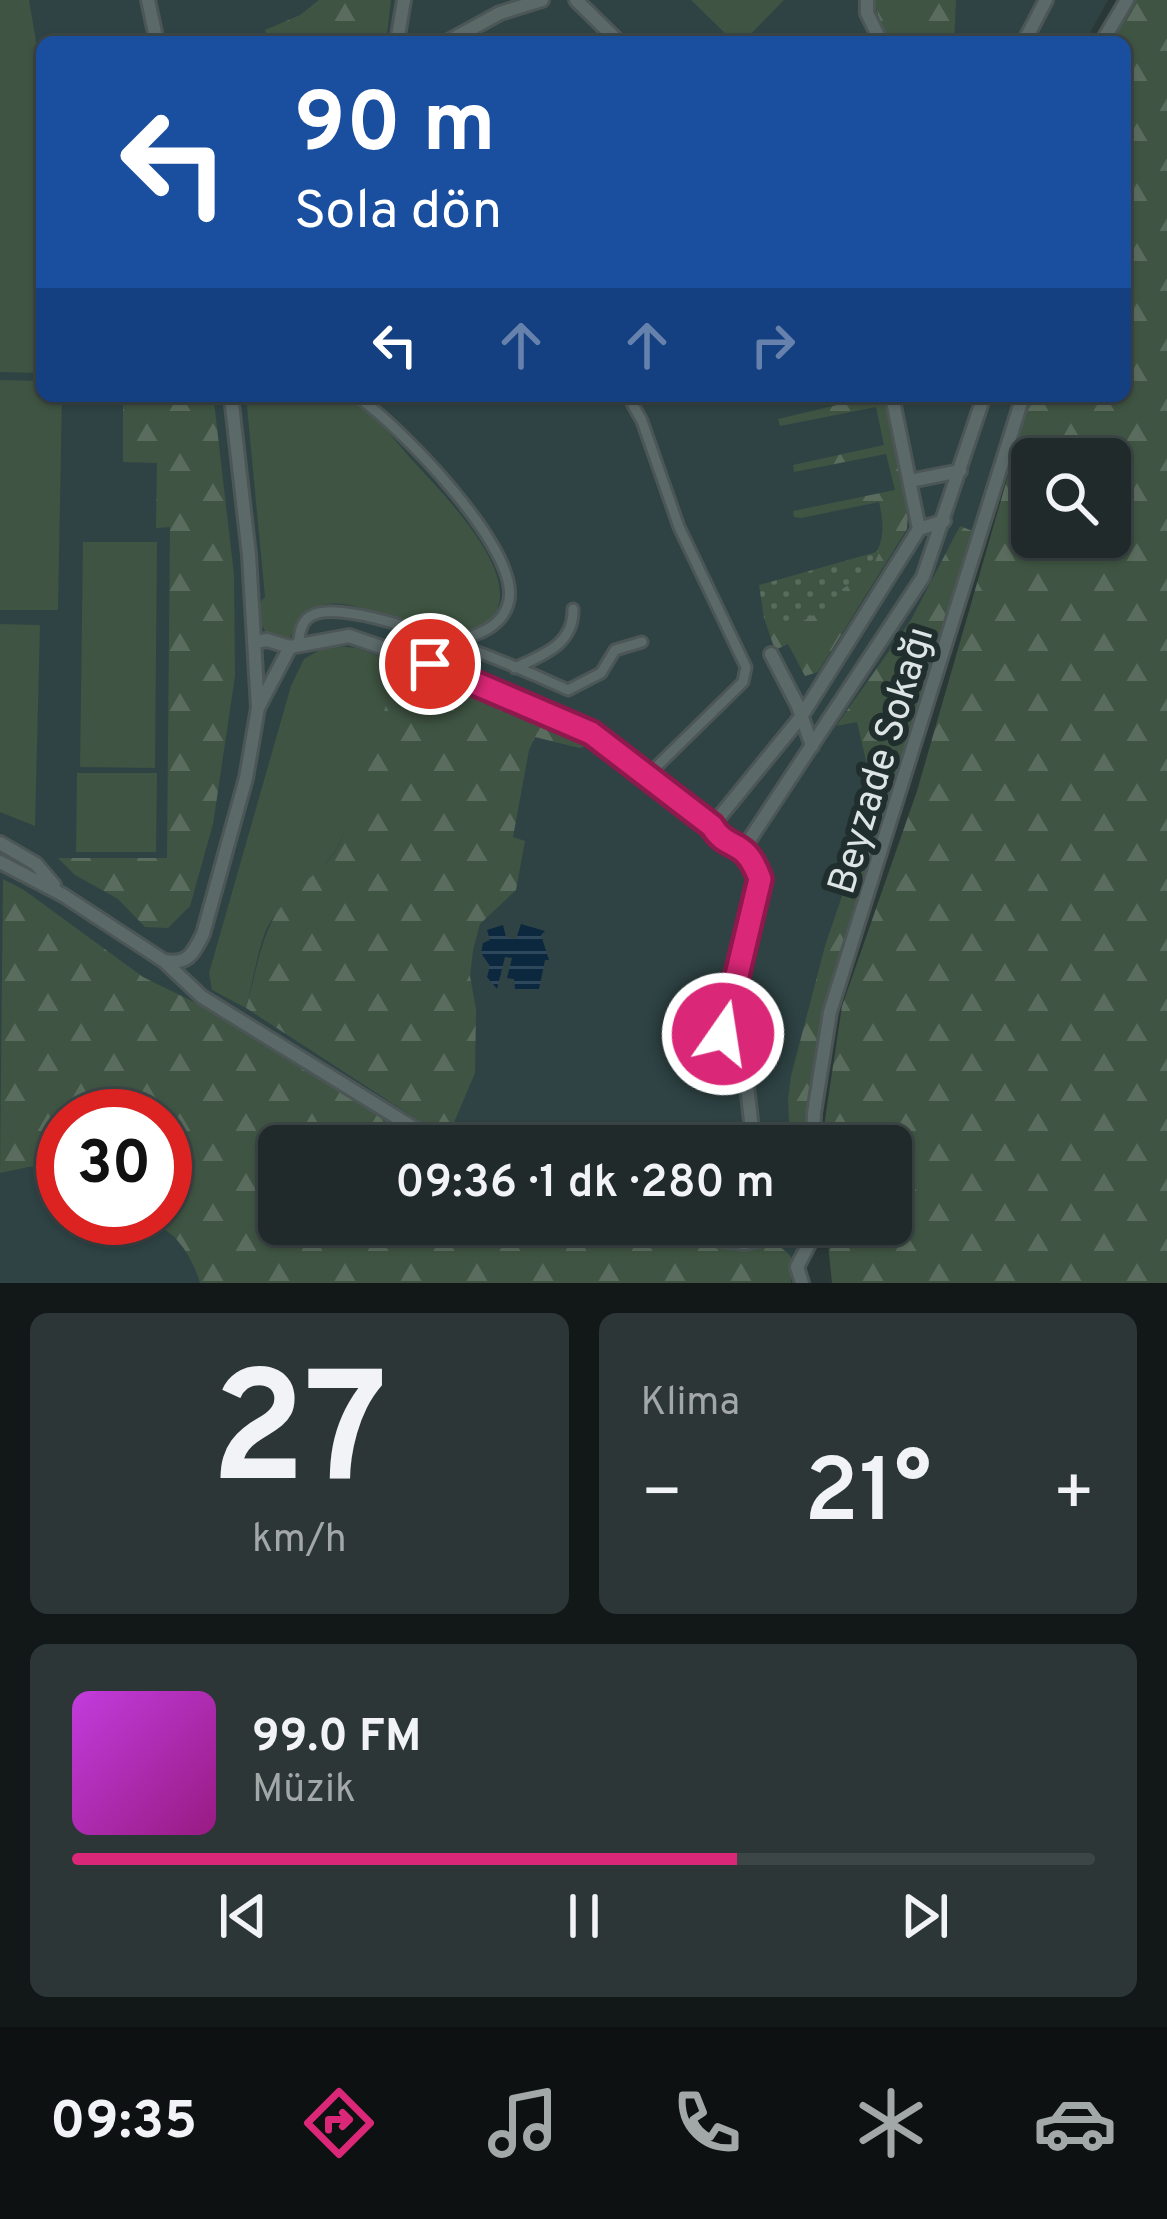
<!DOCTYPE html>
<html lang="tr">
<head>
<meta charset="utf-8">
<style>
	:root { --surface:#202a2a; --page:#2d3636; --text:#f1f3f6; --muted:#a2a7a8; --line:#3d4647; --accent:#db2777 }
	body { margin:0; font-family:Overpass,sans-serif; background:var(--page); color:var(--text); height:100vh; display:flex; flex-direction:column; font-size:45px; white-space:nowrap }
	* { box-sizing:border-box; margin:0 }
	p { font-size:39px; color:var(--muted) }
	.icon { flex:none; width:66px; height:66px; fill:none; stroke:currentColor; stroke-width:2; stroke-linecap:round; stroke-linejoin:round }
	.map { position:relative; height:1283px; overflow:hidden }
	.sheet { display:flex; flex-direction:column; gap:30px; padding:30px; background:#121717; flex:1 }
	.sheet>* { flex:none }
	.banner { position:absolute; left:36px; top:36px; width:1095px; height:366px; border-radius:18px; box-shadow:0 3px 9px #0004,0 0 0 3px var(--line); background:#1a4fa0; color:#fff; overflow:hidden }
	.buttons { position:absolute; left:1011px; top:438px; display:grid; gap:24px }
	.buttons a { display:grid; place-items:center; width:120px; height:120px; border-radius:18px; background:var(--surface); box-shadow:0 3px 9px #0004,0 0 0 3px var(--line); font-size:60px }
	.speed { position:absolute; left:36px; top:1089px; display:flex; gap:24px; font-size:60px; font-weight:700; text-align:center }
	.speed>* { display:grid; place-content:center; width:156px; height:156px; border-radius:50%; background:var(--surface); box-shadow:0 3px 9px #0004,0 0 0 3px var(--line); line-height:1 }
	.speed .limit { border:18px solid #d22; background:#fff; color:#111 }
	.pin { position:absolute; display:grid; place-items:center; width:102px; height:102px; color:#fff; margin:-51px; border:6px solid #fff; border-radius:50%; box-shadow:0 3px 12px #0007 }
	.me { position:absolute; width:132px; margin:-66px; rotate:13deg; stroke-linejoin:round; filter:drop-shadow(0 0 9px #0008) }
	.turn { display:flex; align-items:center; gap:42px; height:252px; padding:0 60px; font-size:54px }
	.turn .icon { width:156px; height:156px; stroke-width:2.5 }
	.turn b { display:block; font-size:84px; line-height:102px }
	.lanes { display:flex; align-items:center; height:114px; padding:0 60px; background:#0003; justify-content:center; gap:60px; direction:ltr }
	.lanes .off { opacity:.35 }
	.big { font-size:90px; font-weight:600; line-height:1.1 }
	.sheet .card { flex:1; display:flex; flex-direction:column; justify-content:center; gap:18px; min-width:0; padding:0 42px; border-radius:18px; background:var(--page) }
	.sheet .dial { align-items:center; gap:0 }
	.dial b { font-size:156px; line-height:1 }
	.song { display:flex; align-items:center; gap:36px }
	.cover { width:144px; height:144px; border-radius:18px; background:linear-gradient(135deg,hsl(290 70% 55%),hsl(310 70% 35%)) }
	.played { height:12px; border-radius:6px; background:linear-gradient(90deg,var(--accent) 65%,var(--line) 65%) }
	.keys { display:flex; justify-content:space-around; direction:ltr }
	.heat { display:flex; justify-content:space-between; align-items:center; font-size:66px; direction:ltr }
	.sheet .tiles { flex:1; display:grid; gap:30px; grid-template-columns:1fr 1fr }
	.card:last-child { grid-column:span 2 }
	.trip { position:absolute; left:258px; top:1125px; width:654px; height:120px; border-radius:18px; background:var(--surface); box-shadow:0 3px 9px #0004,0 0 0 3px var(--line); font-weight:600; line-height:120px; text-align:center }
	.dock { display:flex; height:192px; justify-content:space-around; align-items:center; background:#0d1111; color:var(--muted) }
	.dock .icon { width:84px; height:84px }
	.dock .active { color:var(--accent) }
	.dock b { font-size:54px; color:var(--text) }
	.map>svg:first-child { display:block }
	.built { fill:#2f4344; fill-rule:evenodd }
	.grass { fill:#3f5442 }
	.forest { fill:url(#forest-firs); fill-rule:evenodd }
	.park { fill:url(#park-dots) }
	.water { fill:url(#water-rules) }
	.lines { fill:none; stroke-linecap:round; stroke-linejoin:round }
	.pedestrian-casing { stroke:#4c5656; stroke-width:15 }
	.minor-casing { stroke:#4c5656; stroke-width:18 }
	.pedestrian { stroke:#5c6969; stroke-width:9 }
	.minor { stroke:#5c6969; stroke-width:12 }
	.route-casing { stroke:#8e194d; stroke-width:30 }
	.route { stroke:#db2777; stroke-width:21 }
	.labels { text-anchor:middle; stroke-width:12; stroke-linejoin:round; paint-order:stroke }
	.street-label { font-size:39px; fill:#dde4e4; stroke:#212e2e }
</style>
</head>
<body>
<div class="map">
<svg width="1167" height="1283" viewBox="0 0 1167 1283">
	<defs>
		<pattern id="forest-firs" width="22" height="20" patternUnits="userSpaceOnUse" patternTransform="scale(3)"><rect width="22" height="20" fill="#3f5442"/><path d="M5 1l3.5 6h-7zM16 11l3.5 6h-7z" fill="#5a6c5d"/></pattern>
		<pattern id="park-dots" width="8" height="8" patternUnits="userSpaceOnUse" patternTransform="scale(3)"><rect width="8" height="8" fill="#3f5442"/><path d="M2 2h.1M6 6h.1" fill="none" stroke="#5a6c5d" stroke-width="1.8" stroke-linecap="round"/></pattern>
		<pattern id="water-rules" width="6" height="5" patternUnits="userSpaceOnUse" patternTransform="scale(3)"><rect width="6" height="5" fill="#0c283e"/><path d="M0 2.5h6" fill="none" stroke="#2f475a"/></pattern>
	</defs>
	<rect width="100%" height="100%" fill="#2b3838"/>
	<!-- built -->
	<path class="built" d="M0,0H1108L1085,42H42V396H1016L816,1061L805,1146H279V1224H804L799,1253L800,1283H0ZM63,1116H165V1218H63Z"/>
	<!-- grass -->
	<path class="grass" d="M0,0H29L42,76V373L0,372Z
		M691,0H784L743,42H734Z
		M0,380L42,381V396H62L58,610H0Z
		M246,396C277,396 327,388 355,404C378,417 396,442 414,462C441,492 534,583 487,623C435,668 352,572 303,615C297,620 294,631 290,638C265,642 261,627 256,606L265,597Z
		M83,542H157L155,768L80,767Z
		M0,624L40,625L35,826L0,812Z
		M328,645L356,648L398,663C380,723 369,786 340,842C323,876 288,892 268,926C259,942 252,987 246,1008L212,990L209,973L291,686L304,659Z
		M77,773H157L156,852H76Z"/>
	<!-- forest -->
	<path class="forest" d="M319,0H391L386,42H246L267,40L265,30L300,15Z
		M874,0H956L954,42H892L882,29Z
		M1136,0H1167V1283H832L826,1224H891V1146H821L842,1006L917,791L1031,396H1125V42H1111ZM1032,459H1110V537H1032Z
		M875,396H883L908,511L907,529L818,672L805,676L788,644L775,650L764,618L783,631L844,598L841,589C874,557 890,550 879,502L801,518L794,517L793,511L895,490L886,454L794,472L793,465L884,445L876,407L780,426L778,419Z
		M214,402L234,575L235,676L213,824L190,906L168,928L145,927L118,899L75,875L58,858H167L170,527L156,528L157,463L123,462V403Z
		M960,526L975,532L816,1061L805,1146H790L788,1099L791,1076L825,946L875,799L857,722L836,726L911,620Z
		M397,668L531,711L565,727L589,746L579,748L535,737L529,750L513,837L525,841L516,890L480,924L473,950L470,976L476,1009L475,1073L447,1139L246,1008C257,972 260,933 283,904C306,874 327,874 343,836C367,781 379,725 397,668Z
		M3,879L24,890L143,977L208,1009L430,1146H279V1224H556L741,1250C764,1249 773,1235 791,1257V1283H200C195,1264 179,1234 159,1227C144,1222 133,1227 120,1218H165V1116H63V1166L28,1167L0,1173Z"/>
	<!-- park -->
	<path class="park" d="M880,551L869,574L842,589L845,598L783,632L764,618L759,585Z"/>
	<!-- water -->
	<path class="water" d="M521,924L545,931L541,935L549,960H545L539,989H515L514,979L507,978L512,958L505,957L497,989L487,977L490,966L481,953L483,943L490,940L487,930L503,925L506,937L516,939Z"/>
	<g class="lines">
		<!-- pedestrian casing -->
		<g class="pedestrian-casing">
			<path id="pedestrian" d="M356,396C397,423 519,548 509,600C504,627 476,636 453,642
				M628,396L642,421L679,527L746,667L743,682L649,774
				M298,645C300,631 301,619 315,614C357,598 523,669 568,690L601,673L615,650L642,642
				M515,668C542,655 574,645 573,609"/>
		</g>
		<!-- minor casing -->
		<g class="minor-casing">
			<path id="minor" d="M148,0L157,42
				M576,0L619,42
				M867,0V13L881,42
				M397,42L404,0
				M447,42L500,13L542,0
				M1024,42L1046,0
				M1102,42L1127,0
				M892,396L919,529
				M910,481L960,471
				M254,642L267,640L290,647
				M771,654L798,706L812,746
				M258,708L290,647L349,636L431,664L564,718L616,749L712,826C728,853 744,836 760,879L716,1060L719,1070L747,1087L754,1146
				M712,826L801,717L919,529L944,521
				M0,843L36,864L54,885
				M744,848L923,577L984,396
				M0,862L63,895L164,961C188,965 193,954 203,934L246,778L258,708L249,555L231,396
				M165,962L202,997L443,1146
				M813,1146L814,1113L830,1012L1023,396
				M604,1224L745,1243L759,1240L766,1224
				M802,1283L797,1267L812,1238V1224"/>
		</g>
		<!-- pedestrian -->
		<use href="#pedestrian" class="pedestrian"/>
		<!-- minor -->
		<use href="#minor" class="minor"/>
	</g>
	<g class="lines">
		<!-- route casing -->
		<g class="route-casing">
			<path id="route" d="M430,664L591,733L712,826C728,853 744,835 760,879L723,1034"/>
		</g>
		<!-- route -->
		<use href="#route" class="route"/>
	</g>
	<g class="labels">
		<!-- street labels -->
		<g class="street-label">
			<text transform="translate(879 760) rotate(-73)" y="14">Beyzade Sokağı</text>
		</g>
	</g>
</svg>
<div class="buttons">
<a><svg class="icon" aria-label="search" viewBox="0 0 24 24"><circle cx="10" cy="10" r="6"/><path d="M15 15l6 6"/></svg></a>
</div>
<div class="speed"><div class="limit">30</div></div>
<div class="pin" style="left:430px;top:664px;background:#d93025"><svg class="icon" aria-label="arrive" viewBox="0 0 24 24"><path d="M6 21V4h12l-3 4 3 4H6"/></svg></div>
<svg class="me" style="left:723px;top:1034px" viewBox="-20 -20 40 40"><circle r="17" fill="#db2777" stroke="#fff" stroke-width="3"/><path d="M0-11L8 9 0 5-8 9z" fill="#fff"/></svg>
<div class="trip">09:36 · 1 dk · 280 m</div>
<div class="banner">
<div class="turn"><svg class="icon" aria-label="left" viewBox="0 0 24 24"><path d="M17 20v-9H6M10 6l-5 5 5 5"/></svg><div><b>90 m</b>Sola dön</div></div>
<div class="lanes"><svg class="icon" aria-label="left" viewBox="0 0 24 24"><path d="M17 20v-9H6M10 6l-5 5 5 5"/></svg><svg class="icon off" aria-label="ahead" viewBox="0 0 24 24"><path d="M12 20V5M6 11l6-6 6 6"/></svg><svg class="icon off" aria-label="ahead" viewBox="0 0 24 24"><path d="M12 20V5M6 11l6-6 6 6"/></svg><svg class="icon off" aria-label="right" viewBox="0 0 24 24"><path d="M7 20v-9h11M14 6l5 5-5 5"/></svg></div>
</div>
</div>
<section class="sheet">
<div class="tiles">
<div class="card dial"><b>27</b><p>km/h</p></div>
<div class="card"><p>Klima</p>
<div class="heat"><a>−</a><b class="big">21°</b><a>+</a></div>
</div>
<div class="card">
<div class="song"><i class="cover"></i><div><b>99.0 FM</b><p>Müzik</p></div></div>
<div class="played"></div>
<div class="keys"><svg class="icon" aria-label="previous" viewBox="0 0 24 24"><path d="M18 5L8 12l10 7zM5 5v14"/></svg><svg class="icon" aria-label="pause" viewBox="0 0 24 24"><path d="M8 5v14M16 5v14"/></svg><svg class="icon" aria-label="next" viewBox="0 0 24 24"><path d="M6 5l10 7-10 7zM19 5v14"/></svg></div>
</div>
</div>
</section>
<nav class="dock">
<b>09:35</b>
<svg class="icon active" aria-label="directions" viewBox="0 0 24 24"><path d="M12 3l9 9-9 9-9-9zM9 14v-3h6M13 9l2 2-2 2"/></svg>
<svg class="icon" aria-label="music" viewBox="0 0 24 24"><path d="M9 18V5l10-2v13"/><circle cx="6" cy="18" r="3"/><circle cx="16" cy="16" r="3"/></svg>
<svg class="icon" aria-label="phone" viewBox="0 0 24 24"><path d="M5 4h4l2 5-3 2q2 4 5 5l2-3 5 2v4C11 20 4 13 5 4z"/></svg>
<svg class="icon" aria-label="climate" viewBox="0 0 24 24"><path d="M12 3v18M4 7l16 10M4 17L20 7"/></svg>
<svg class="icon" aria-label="car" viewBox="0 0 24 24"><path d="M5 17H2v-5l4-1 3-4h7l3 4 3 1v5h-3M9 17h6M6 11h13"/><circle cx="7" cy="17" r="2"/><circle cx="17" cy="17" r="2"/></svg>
</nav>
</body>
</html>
